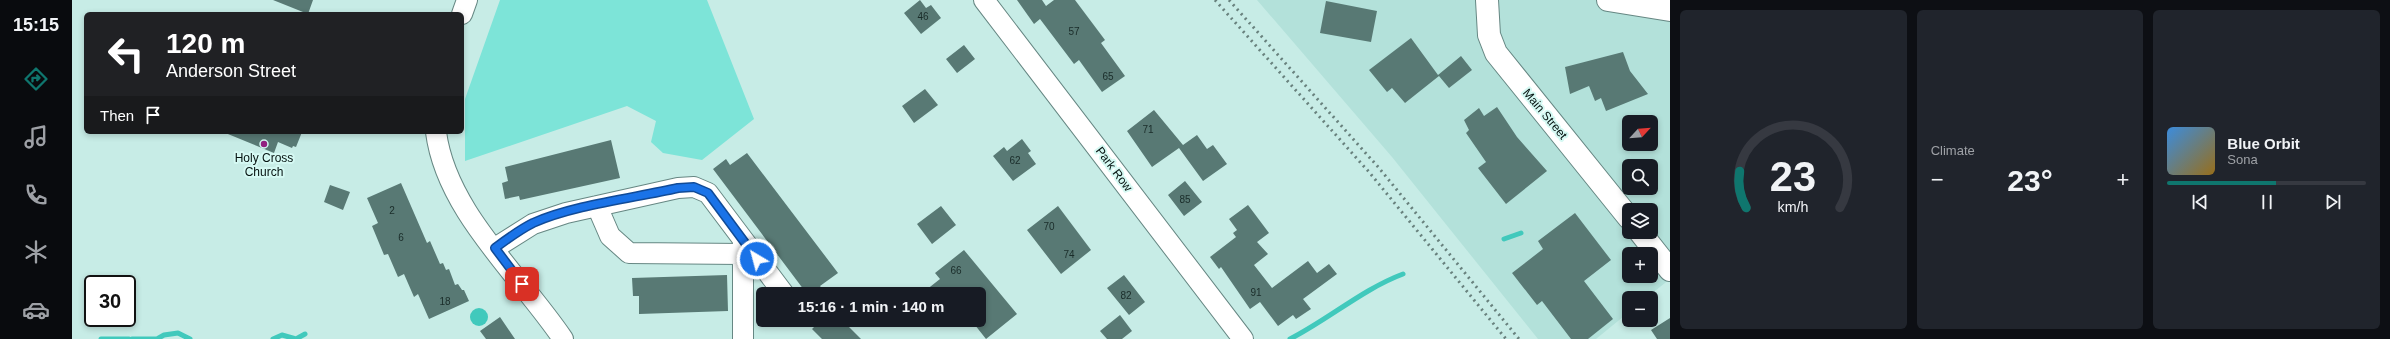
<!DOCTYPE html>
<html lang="en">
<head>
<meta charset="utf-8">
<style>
	:root { --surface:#171b24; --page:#20242c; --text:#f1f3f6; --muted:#9ea1a6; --line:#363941; --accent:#0f766e }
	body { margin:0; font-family:Helvetica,sans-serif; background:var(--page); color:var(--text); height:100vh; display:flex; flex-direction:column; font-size:15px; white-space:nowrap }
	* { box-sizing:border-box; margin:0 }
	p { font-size:13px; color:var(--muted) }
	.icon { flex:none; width:22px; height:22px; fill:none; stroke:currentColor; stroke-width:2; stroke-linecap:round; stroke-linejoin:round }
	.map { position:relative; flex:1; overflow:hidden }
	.drawer { display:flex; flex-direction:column; gap:10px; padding:10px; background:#0d0f14; width:720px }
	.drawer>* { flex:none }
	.hud { position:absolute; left:12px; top:12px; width:380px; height:122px; border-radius:6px; box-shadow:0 2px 6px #0003; background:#202124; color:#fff; overflow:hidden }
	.needle { width:26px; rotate:64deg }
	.buttons { position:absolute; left:1550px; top:115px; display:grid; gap:8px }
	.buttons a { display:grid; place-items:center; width:36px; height:36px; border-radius:6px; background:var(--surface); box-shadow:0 2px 6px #0003; font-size:20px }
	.speed { position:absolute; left:12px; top:275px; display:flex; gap:8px; font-size:20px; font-weight:700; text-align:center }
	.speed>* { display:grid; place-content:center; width:52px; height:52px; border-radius:50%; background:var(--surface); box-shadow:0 2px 6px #0003; line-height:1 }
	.speed .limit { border:2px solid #111; border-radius:6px; background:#fff; color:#111 }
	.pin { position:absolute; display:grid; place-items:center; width:34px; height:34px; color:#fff; margin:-17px; border-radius:8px; box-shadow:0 2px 6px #0006 }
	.me { position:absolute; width:44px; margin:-22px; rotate:323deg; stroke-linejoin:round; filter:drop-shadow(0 0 3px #0008) }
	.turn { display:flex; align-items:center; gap:14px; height:84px; padding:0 16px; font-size:18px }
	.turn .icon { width:52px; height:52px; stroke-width:2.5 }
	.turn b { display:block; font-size:28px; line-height:34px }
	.then { display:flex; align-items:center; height:38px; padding:0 16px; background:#0003; gap:8px; font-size:15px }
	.big { font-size:30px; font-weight:700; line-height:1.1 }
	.drawer .card { flex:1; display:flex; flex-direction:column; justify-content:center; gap:6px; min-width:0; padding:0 14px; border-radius:6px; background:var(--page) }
	.drawer .dial { align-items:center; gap:0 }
	.dial svg { height:104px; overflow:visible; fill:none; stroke:var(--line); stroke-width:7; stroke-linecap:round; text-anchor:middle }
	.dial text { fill:var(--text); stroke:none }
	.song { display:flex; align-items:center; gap:12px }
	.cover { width:48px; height:48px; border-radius:6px; background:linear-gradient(135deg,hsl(210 70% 55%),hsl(40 70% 35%)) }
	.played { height:4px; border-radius:2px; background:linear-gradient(90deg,var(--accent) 55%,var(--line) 55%) }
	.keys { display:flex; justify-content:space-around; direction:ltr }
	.heat { display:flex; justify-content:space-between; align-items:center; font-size:22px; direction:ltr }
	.drawer .tiles { flex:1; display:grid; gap:10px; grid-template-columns:repeat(3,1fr) }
	.trip { position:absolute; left:684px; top:287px; width:230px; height:40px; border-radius:6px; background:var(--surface); box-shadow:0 2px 6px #0003; font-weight:700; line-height:40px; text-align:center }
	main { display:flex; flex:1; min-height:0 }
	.menu { display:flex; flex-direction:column; width:72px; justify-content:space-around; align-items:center; background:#090b0e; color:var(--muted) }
	.menu .icon { width:28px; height:28px }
	.menu .selected { color:var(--accent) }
	.menu b { font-size:18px; color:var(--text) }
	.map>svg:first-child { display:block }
	.built { fill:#b3e1da; fill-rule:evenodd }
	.green { fill:#7de4d8 }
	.water { fill:#41c9bc }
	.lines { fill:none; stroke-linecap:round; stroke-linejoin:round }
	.stream { stroke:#41c9bc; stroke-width:5 }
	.building { fill:#587974 }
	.minor-casing { stroke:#668783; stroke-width:22 }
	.major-casing { stroke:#668783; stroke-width:24 }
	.minor { stroke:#fff; stroke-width:20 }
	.major { stroke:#fff; stroke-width:22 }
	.rail { stroke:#68817d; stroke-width:3; stroke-dasharray:2 4; stroke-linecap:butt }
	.route-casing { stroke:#114b97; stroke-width:10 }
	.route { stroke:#1a73e8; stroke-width:7 }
	.poi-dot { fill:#922080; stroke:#d5f9f3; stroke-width:1.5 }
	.labels { text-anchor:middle; stroke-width:4; stroke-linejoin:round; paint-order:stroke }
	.number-label { font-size:10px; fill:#1a2c29 }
	.street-label { font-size:12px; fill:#051210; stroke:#d5f9f3 }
	.poi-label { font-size:12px; fill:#051210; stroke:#d5f9f3 }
</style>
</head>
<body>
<main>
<nav class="menu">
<b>15:15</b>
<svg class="icon selected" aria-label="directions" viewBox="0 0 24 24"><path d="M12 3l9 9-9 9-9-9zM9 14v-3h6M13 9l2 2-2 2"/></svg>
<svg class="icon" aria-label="music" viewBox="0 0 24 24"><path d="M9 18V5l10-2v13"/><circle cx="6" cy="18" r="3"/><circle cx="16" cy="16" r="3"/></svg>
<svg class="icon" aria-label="phone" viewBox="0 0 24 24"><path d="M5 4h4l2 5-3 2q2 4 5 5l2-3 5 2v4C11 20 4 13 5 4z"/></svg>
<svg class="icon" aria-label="climate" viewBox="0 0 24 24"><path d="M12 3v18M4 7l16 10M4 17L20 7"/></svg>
<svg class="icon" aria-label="car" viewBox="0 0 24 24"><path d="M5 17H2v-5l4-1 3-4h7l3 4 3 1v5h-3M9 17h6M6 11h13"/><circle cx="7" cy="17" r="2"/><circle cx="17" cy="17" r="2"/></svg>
</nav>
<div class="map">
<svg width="1598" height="339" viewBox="0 0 1598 339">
	<rect width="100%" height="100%" fill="#c7ece6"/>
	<!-- built -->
	<path class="built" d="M1185,0H1598V279L1574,298H1557V312L1524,339H1466L1320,157ZM1557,122H1579V144H1557ZM1557,166H1579V188H1557ZM1557,210H1579V232H1557ZM1557,254H1579V276H1557Z"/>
	<!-- green -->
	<path class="green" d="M428,0H635L682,119L630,160L591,153L579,142L584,121L555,106L393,161V99Z"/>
	<!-- water -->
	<path class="water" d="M398 317a9 9 0 1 1 18 0a9 9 0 1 1-18 0Z"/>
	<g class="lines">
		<!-- stream -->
		<path class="stream" d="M1432,239L1449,233
			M29,339H57
			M60,339H85L92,335L106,333L118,339
			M201,339L210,335L224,339L233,334
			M1218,339C1257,319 1291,289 1331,274"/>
	</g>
	<!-- building -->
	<path class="building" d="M201,0H241L236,14Z
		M848,0L854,8L859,5L869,18L849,34L832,13Z
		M945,0H970L974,6L982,0H1003L1033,40L1029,43L1053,76L1030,92L1007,60L1002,64L968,19L962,24Z
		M1254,1L1305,11L1299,42L1248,33Z
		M1339,38L1366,75L1389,56L1400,70L1377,88L1367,76L1333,103L1320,88L1315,92L1297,70Z
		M892,45L903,59L885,73L874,59Z
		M1551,52L1558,71L1576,94L1534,111L1529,98L1523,101L1517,86L1498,94L1493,67Z
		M853,89L866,105L842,123L830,106Z
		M1425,107L1445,137L1475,171L1434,204L1406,168L1414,162L1394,133L1397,130L1392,120L1407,108L1412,116Z
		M1082,110L1111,145L1125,135L1135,149L1141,145L1155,164L1131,181L1107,148L1080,167L1055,131Z
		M151,132H230L224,147L221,146L220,148L206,142L202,153Z
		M950,139L959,151L956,153L964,164L941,181L921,156L932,147L935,151Z
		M539,140L548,178L448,200L447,196L433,199L430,183L436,181L433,167Z
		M675,153L766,273L748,286L754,294H735L641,169L654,159L658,165Z
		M1113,181L1130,202L1112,216L1096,195Z
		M329,183L355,243L358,241L368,264L371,263L374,270L377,269L383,285L386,284L390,290H392L397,301L357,319L346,294L342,297L332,274L326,277L316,254L312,255L300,226L306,223L295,198Z
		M258,185L278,192L271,210L252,202Z
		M1176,205L1197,233L1185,242L1196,254L1182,265L1200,288L1236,261L1245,273L1257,264L1265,274L1231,299L1239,309L1224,319L1221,315L1206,326L1188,302L1178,309L1149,267L1147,269L1138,257L1164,237L1161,233L1165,230L1157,219Z
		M869,206L884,225L860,244L845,224Z
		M986,206L1019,250L989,274L955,230Z
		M1503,213L1539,260L1512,281L1541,319L1516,339H1499L1470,301L1465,305L1440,273L1471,249L1466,241Z
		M892,250L945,314L914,339L899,320H907V294H849L868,279L863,273Z
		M655,275L656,311L567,314V296H561L560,278Z
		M1052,275L1073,302L1057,315L1035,288Z
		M1048,315L1060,331L1050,339H1035L1028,331Z
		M428,317L443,339H414L408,331Z
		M1598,318V339H1585L1579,330Z
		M749,320H770L789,339H750L740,329Z"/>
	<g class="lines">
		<!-- minor casing -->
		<g class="minor-casing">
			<path id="minor" d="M912,0L1171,339
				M390,14L395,0
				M364,132C374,211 448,275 491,339
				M525,206L538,236L557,253L671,254
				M423,248L461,224L494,213L606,188L622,187L636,193L712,294
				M671,339V241"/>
		</g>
		<!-- major casing -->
		<g class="major-casing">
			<path id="major" d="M1415,0L1417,35L1424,53L1557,218
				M1536,0L1598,10
				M1568,232L1598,270"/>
		</g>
		<!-- minor -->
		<use href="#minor" class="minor"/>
		<!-- major -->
		<use href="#major" class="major"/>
		<!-- rail -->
		<path class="rail" d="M1143,0L1297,172L1434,339
			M1157,0L1307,168L1447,339"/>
	</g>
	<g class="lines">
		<!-- route casing -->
		<g class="route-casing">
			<path id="route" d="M450,284L423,248C435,239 447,230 461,223C501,205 562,198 606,188L622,187L636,193L685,259"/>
		</g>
		<!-- route -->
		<use href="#route" class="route"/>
	</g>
	<!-- markers -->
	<circle class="poi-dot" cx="192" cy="144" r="4"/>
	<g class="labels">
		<!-- number labels -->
		<g class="number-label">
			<text x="851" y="20">46</text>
			<text x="1002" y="35">57</text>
			<text x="1036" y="80">65</text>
			<text x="1076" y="133">71</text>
			<text x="943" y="164">62</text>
			<text x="1113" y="203">85</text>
			<text x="320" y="214">2</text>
			<text x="977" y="230">70</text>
			<text x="329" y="241">6</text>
			<text x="997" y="258">74</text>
			<text x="884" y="274">66</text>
			<text x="1184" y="296">91</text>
			<text x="1054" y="299">82</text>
			<text x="373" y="305">18</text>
		</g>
		<!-- street labels -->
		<g class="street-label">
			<text transform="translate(1473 114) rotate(50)" y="4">Main Street</text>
			<text transform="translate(1042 169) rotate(53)" y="4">Park Row</text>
		</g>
		<!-- poi labels -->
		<g class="poi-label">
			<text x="192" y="162">Holy Cross<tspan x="192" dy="14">Church</tspan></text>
		</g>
	</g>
</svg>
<div class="buttons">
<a><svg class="needle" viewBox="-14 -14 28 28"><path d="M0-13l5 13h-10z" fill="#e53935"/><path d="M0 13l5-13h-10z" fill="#9ea1a6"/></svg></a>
<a><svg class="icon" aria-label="search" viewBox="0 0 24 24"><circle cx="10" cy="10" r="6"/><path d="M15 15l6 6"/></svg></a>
<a><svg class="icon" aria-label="layers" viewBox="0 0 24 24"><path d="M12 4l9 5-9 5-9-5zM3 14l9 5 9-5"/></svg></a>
<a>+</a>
<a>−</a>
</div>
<div class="speed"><div class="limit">30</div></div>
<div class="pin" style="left:450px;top:284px;background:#d93025"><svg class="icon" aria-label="arrive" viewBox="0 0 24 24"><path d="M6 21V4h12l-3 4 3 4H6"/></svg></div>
<svg class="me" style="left:685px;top:259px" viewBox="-20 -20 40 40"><circle r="17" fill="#1a73e8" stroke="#fff" stroke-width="3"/><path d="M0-11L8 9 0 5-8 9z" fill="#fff"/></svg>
<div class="trip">15:16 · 1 min · 140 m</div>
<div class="hud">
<div class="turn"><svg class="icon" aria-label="left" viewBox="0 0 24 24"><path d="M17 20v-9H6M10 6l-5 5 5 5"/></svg><div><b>120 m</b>Anderson Street</div></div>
<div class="then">Then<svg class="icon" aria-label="arrive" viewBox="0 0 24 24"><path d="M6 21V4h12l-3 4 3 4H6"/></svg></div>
</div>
</div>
<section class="drawer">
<div class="tiles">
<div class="card dial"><svg viewBox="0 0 100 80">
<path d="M14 69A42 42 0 1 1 86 69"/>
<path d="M14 69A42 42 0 0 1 9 41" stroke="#0f766e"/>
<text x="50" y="56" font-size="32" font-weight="700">23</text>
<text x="50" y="72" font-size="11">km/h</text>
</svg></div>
<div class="card"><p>Climate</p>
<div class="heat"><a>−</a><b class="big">23°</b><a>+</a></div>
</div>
<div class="card">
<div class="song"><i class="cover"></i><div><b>Blue Orbit</b><p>Sona</p></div></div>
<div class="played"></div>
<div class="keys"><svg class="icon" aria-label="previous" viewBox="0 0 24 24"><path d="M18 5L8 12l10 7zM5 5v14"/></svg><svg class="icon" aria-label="pause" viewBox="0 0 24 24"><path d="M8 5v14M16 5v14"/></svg><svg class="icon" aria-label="next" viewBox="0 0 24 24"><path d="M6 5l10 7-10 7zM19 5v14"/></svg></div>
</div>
</div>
</section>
</main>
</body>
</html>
